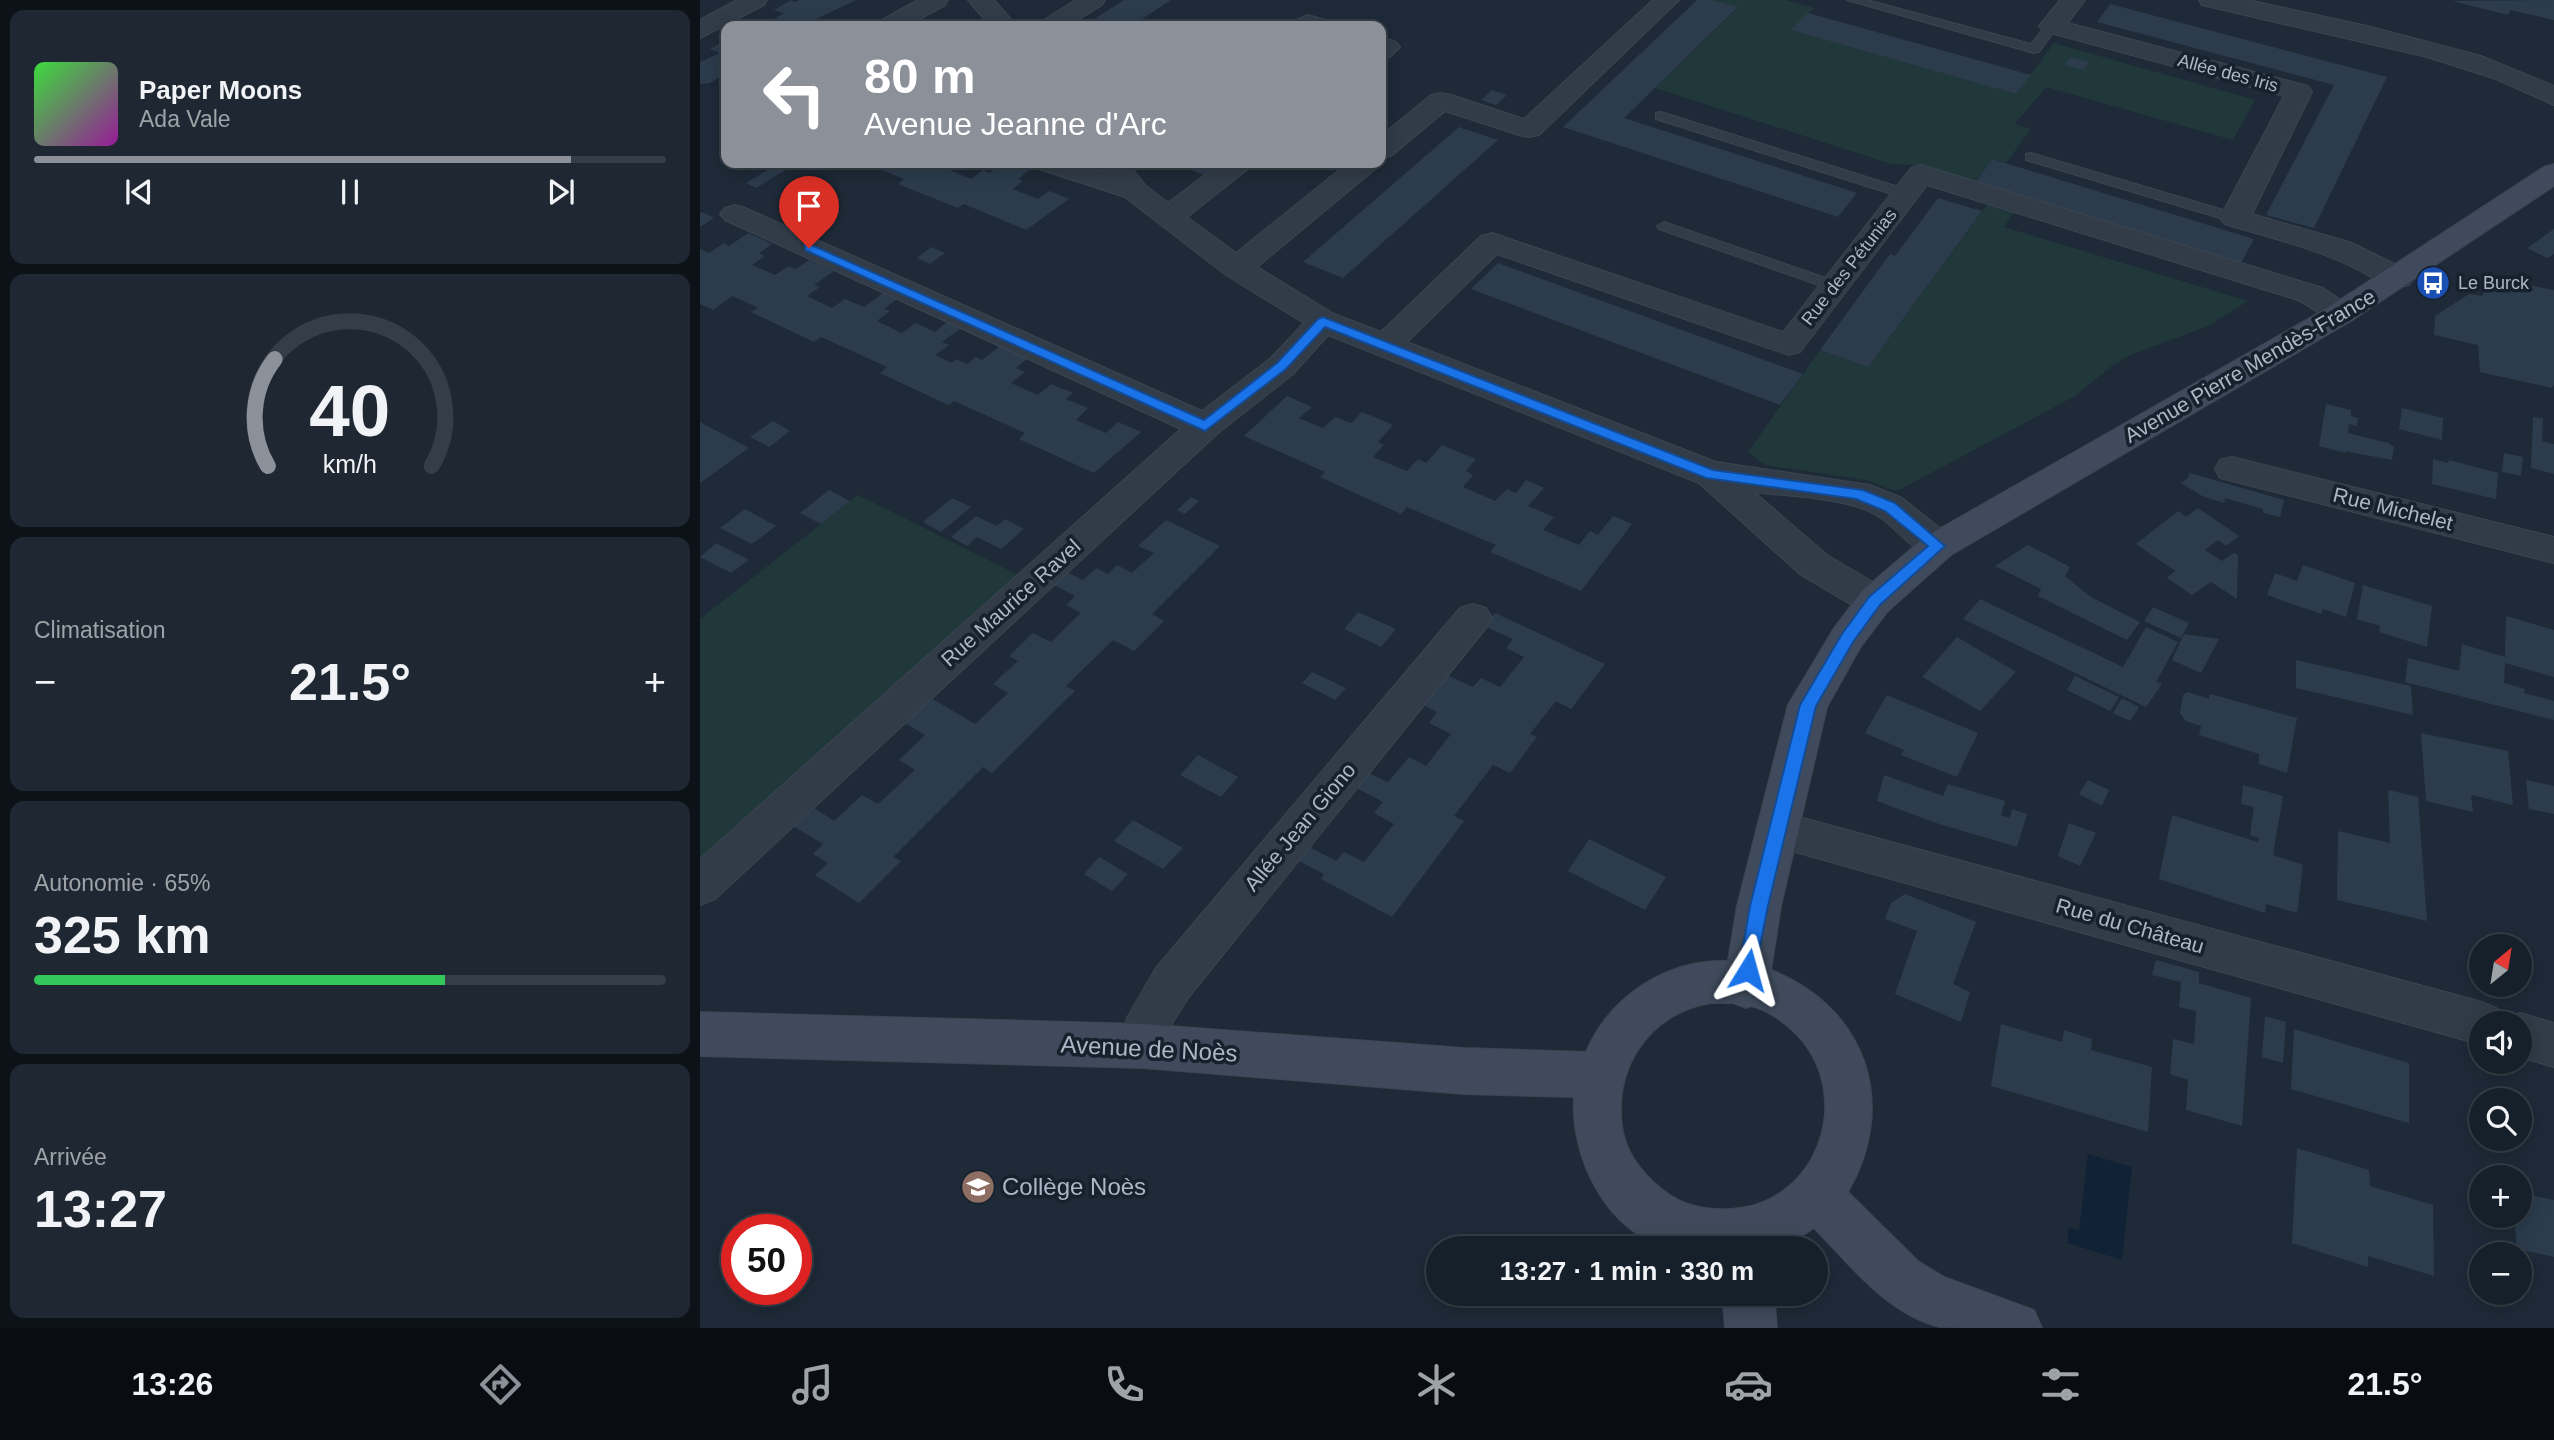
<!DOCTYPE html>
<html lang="fr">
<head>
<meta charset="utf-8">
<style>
	:root { --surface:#16202a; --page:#1f2832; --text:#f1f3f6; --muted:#9ea3a8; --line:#353e47; --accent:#8c9099 }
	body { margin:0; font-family:Arial,sans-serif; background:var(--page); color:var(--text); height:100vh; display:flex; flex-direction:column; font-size:26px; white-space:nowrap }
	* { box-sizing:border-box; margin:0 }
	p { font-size:23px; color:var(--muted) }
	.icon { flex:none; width:38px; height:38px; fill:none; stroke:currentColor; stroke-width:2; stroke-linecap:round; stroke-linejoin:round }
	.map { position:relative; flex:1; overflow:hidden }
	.side { display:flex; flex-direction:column; gap:10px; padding:10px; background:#0c1217; width:700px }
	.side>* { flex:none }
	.top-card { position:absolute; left:21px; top:21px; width:665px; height:147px; border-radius:14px; box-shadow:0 4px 18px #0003,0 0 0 2px var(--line); background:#8c9099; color:#fff; overflow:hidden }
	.needle { width:46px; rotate:30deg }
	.tools { position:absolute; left:1769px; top:934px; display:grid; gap:14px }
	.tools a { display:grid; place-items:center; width:63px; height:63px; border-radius:50%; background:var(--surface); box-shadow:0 4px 18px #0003,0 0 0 2px var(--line); font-size:35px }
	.speed { position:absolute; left:21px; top:1214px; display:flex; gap:14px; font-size:35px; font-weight:700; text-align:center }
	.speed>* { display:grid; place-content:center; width:91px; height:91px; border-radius:50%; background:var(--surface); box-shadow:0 4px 18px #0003,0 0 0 2px var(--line); line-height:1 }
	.speed .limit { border:10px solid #d22; background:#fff; color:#111 }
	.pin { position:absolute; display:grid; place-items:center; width:60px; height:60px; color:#fff; margin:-72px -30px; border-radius:50% 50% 50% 0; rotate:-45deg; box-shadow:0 0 7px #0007 }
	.pin .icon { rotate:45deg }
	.me { position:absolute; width:77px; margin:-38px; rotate:8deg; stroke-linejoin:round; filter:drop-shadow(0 0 5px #0008) }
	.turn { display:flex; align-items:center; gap:24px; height:147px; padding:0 28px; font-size:32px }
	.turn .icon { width:91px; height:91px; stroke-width:2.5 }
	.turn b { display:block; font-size:49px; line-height:60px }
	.big { font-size:52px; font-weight:700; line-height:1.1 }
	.side .tile { flex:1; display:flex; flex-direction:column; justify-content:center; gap:10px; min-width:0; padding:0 24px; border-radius:14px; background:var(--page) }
	.side .dial { align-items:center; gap:0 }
	.dial svg { height:182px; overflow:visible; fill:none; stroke:var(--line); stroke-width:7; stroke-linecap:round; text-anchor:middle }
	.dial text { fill:var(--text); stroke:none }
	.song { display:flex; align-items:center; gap:21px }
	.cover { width:84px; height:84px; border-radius:10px; background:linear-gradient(135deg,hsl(120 70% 55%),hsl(300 70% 35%)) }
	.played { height:7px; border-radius:4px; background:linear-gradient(90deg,var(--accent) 85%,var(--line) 85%) }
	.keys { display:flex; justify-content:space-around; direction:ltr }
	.heat { display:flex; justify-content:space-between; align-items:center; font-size:38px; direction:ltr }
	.charge { height:10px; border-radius:5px; background:linear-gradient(90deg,#34c759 65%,var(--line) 0) }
	.trip { position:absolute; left:726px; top:1236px; width:402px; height:70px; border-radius:35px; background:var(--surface); box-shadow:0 4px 18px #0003,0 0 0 2px var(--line); font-weight:700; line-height:70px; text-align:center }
	.tab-bar { display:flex; height:112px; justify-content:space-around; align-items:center; background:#090d11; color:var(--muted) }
	.tab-bar .icon { width:49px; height:49px }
	.tab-bar .on { color:var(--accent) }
	.tab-bar b { font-size:32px; color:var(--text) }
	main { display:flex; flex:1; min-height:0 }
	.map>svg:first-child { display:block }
	.green { fill:#203839 }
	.water { fill:#112236 }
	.building { fill:#2c3c4d }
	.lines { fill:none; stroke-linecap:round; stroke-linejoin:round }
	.lane-casing { stroke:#3b4552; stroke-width:2 }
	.street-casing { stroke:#3b4552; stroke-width:2 }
	.secondary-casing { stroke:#3b4552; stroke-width:2 }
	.lane { fill:#313c48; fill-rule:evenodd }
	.street { fill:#313c48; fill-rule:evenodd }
	.secondary { fill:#3f4b5c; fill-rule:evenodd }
	.route { fill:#1a73e8; stroke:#114b97; stroke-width:2 }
	.labels { text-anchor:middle; stroke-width:7; stroke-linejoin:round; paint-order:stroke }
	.far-street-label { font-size:18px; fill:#abb7c6; stroke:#17212d }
	.far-poi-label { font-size:18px; fill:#abb7c6; stroke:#17212d; text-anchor:start }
	.street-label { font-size:21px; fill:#abb7c6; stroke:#17212d }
	.near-street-label { font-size:24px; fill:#abb7c6; stroke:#17212d }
	.near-poi-label { font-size:24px; fill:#abb7c6; stroke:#17212d; text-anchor:start }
</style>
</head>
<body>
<main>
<section class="side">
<div class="tile">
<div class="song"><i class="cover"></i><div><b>Paper Moons</b><p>Ada Vale</p></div></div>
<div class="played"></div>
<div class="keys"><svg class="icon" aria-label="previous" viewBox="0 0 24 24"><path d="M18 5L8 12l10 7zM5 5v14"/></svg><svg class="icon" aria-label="pause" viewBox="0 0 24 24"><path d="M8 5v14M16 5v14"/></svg><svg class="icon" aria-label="next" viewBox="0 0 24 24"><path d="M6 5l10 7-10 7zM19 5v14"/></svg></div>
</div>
<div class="tile dial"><svg viewBox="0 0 100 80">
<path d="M14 69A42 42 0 1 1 86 69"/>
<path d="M14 69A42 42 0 0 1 17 22" stroke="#8c9099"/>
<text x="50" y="56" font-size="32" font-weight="700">40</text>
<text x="50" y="72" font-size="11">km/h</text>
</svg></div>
<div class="tile"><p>Climatisation</p>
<div class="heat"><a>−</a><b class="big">21.5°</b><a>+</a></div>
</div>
<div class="tile"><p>Autonomie · 65%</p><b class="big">325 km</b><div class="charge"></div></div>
<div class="tile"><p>Arrivée</p><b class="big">13:27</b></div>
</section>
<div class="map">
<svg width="1854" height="1328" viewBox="0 0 1854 1328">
	<rect width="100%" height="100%" fill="#1e2a38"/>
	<!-- green -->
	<path class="green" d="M1012,0H1086L1114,8L1092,30L1316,94L1354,43L1555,100L1533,140L1346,87L1315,124L1331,129L1306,163L1292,159L1276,182L1216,165L1191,164L955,88L1038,8Z
		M1289,202L1315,211L1304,227L1548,301L1508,326L1433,354L1413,365L1375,396L1199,490H1192L1167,480L1065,465L1048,452L1120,350L1168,367Z
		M158,495L320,576L0,866V619Z"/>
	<!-- water -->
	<path class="water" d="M1388,1154L1432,1167L1422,1260L1367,1243L1369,1228L1379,1231Z"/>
	<!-- building -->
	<path class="building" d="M91,0L95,2L99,0H156L102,26H61L84,13L74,10Z
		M424,0H471L431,26H383Z
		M997,0H1012L1038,7L924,118L1157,193L1138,217L863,127Z
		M1854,0V20L1810,10L1808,15L1752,1Z
		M1410,4L1687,77L1614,228L1566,215L1634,85L1397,22Z
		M1108,13L1331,75L1316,94L1091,30Z
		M26,40V73L10,83L0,84V62L20,53L10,49Z
		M1370,57L1389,62L1384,70L1365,65Z
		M792,90L807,95L796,105L781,100Z
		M759,127L798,140L643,278L603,262Z
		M1292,159L1554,239L1540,265L1276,182Z
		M164,163H256L247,169L271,179L283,170L289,173L304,163H314L331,169L318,179L323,181L313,189L338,199L349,191L369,199L326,230L264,204L258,208L198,184L204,179Z
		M473,163H524L507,176Z
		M76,165L87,169L56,188L46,183Z
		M1238,198L1282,211L1168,367L1120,350L1190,254L1195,256Z
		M2,212L14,218L0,227V213Z
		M1854,229V254L1847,258L1827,248Z
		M48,233L72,244L59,253L65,256L52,265L75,275L89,266L96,269L109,260L134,271L114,285L120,287L107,296L132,308L145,299L164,307L183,293L197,299L184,309L190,311L177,321L202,333L216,323L235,332L247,322L261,328L242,342L249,345L235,355L252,363L256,359L267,364L276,357L282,360L300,346L328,358L316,368L325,372L311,383L338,395L351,384L373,393L366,399L388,408L376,420L406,433L418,422L441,432L394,473L319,439L325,433L254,401L248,405L180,373L187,367L121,337L114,342L51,312L58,308L32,296L13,310L0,304V249L9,253L24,243L29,246Z
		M231,247L245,253L230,264L217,258Z
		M798,263L1103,374L1080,405L771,289Z
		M1783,276L1854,290V384L1852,388L1780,372L1778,345L1734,335L1735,316L1769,294L1783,296Z
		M587,396L612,407L599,418L623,428L635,417L651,423L662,412L693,425L678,442L684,445L673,457L707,471L718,459L726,463L742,445L776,459L766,471L773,475L763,487L795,501L807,489L816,493L826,480L844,488L828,506L854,517L843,530L879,545L890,531L898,535L913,516L932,524L881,591L790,552L796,545L707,507L701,514L620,477L625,472L544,436Z
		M1626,404L1651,410V416L1658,418L1657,426L1649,424L1648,433L1688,443L1694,447L1692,460L1645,451V453L1619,446Z
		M1702,408L1743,418L1742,440L1699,429Z
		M1833,417L1843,418L1842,441L1854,444V474L1831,468Z
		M73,421L90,431L69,447L50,437Z
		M0,422L49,448L0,483Z
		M1804,453L1823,457L1821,476L1802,472Z
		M1733,459L1748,463L1749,460L1798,473L1796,499L1732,484Z
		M1490,473L1584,500L1580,517L1563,513V509L1525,498L1524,503L1502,496L1481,483L1487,479Z
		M129,490L150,501L121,524L100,513Z
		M491,497L499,501L485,514L477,510Z
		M252,498L271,507L241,532L223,522Z
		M1498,508L1539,536L1526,546L1518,540L1505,550L1522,561L1534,553L1538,555L1537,599L1511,582L1492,595L1467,578L1475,571L1436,544L1478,511L1486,517Z
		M45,509L76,526L52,544L20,528Z
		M276,516L297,526L305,519L324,529L301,549L277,537L267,546L251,537Z
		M466,520L520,546L452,614L464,621L434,651L413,640L366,686L375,691L292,773L283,767L193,857L201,861L159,903L115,875L128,863L113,854L123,844L93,826L113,807L134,821L162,795L178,804L215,770L199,760L225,735L205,723L231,698L275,724L308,693L293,684L318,661L309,656L333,633L351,642L381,613L366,605L375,596L354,585L367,572L383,580L396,568L408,574L417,565L432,573L454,553L438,546Z
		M16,543L49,560L31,573L0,557Z
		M1328,545L1370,567L1365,576L1391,597L1440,622L1427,640L1338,596L1341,589L1295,566Z
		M1603,565L1655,583L1646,617L1623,609L1621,614L1567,595L1575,573L1597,581Z
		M1663,585L1732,606L1727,647L1679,632L1680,626L1657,619Z
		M1280,599L1423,667L1446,627L1478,642L1456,682L1462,684L1446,707L1263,619Z
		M1453,607L1489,623L1481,638L1444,621Z
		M658,612L696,629L681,647L644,629Z
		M795,613L905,664L871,709L856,701L830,734L837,737L810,773L793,765L754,816L764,821L692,917L621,879L624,874L595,859L606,845L636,861L644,852L664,862L694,824L674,813L683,802L654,787L666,772L688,782L709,757L726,766L751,734L729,723L737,712L721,704L745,674L773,687L781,678L800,687L824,657L806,648L813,639L784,626Z
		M1806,616L1854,630V677L1805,663L1804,683L1825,689L1824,693L1854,701V720L1705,682L1708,658L1759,671L1762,644L1805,657Z
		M1484,634L1519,639L1501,673L1472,660Z
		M1257,637L1316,672L1280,711L1222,677Z
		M1596,660L1711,686L1713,715L1596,688Z
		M612,672L646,688L635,700L602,683Z
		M1375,676L1419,697L1410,711L1367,690Z
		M1488,692L1509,699L1510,694L1597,718L1587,773L1559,764V754L1499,735L1501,726L1486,721L1480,713L1483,695Z
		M1187,695L1278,733L1257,777L1201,755L1204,750L1165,733Z
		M1422,698L1439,707L1430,721L1413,713Z
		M1721,733L1808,751L1813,805L1771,795L1773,812L1726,801Z
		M498,755L538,777L521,797L480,775Z
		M1184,775L1243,796L1248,784L1305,801L1301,815L1310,818L1312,809L1327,814L1317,847L1236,823L1177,801Z
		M1388,780L1409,790L1402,806L1379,794Z
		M1826,780L1854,786V814L1829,809Z
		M1543,785L1583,796L1573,855L1603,865L1597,913L1566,904L1565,913L1459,879L1472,815L1558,842L1559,838L1550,835L1554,807L1541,804Z
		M1688,790L1718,797L1727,921L1637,900L1638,831L1690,843Z
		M433,820L483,848L463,869L414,841Z
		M1369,823L1396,833L1380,866L1358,856Z
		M889,839L966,877L945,910L868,871Z
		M399,857L428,874L412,891L384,874Z
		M1205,894L1276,922L1253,984L1270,992L1261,1022L1195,994L1217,931L1185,919L1191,903Z
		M1456,960L1499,972V983L1551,998L1542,1126L1486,1110L1488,1080L1470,1074L1473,1039L1494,1044L1496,1011L1479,1007L1481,982L1452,975Z
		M1565,1016L1586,1022L1583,1063L1562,1057Z
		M1301,1024L1362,1042L1364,1030L1392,1039L1391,1050L1452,1067L1448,1132L1291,1086Z
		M1594,1029L1709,1063V1123L1591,1089Z
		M1597,1148L1669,1170L1670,1186L1733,1205L1734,1276L1668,1256V1267L1592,1243Z
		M1831,1195L1854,1200V1257L1817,1249L1814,1216H1820V1203L1832,1205Z"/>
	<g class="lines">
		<!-- lane casing -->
		<g class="lane-casing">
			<path id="lane" d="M1147,0H1167L1331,44L1348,23L1352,22L1358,26L1339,52L1334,53Z
				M961,112L1211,191L1213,194L1206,198L1201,197L956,119V113Z
				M1331,153L1540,215L1542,218L1540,221H1530L1326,160V154Z
				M964,222L1140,283L1143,286L1135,291L1130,289L959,229L957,226Z"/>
		</g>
		<!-- street casing -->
		<g class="street-casing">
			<path id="street" d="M37,0H67L64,5L0,38V20Z
				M218,0H248L245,5L207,26H176L180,21Z
				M268,0H294L317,26H290Z
				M376,0H405L402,5L368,26H339L342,21Z
				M953,0H979L839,135L829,137L819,135L745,111L691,156L681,158V136L731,95L741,93L751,95L824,119Z
				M1360,0H1385L1368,23L1608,86L1612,92L1552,214L1652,243L1709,271L1713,278L1709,285C1690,290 1675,279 1659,270C1616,248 1570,238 1525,224L1520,218L1584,96L1343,31L1339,26Z
				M1499,0H1548L1667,26L1781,56L1854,86V105L1796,79L1727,57L1502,5Z
				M608,15L629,21L633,26H590L594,21Z
				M681,37L696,42L700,47L690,57L681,60Z
				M335,163H377L404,172L398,163H427L445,185L468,203L521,163H552L548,169L487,217L536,253L648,163H679L675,169L557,267L634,314L681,332L781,236L792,233L1083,332L1211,168L1221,165L1623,288L1651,307L1656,314L1651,321C1628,327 1619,310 1600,301C1591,297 1581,295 1572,292L1227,185L1100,352L1089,355L797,254L707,342L1016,462L1170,485L1202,498L1251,537L1256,546L1251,555C1219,565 1202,531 1178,516C1147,497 1090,497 1054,492L1127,555L1188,591L1194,601L1188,611L1175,615L1162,611L1101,575L999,483L628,335L593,374L517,434L15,899L0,905V859L481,429L25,220L20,214L25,208L35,205L45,208L502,411L571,358L604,323L526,275L425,197L339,169Z
				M1532,457L1854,537V563L1520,478L1515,469L1520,460Z
				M773,604L786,608L792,618L786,628L488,998L471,1025L459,1062L443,1068L427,1062L420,1046L427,1018L456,968L760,608Z
				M1077,811L1782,1002L1798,1009L1803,1020L1820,1013L1854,1023V1067L1820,1057V1024H1782V1045L1077,847L1062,842L1056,829L1062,816Z"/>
		</g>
		<!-- secondary casing -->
		<g class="secondary-casing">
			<path id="secondary" d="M1854,164V186L1651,321L1251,555L1188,611L1160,648L1127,707L1081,906L1071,970C1166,1007 1199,1104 1148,1192L1218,1261L1244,1277L1334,1310L1342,1328C1316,1328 1262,1328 1240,1327C1187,1314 1150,1265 1114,1228C1083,1250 1064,1248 1028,1248C1010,1248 987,1251 970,1248C906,1234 870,1156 874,1097L764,1094L443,1068L0,1056V1012L443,1024L764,1048L886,1052C910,996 966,959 1028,961L1037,906L1088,705L1134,628L1162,591L1225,537L1629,307L1844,167ZM1011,1003H1033L1046,1008L1051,1006C1067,1010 1080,1019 1092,1030C1157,1090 1121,1204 1031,1209C1010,1210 988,1207 970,1195C948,1180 928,1158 923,1132C911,1071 948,1013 1011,1003Z
				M1022,1293H1074L1077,1328H1025Z"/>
		</g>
		<!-- lane -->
		<use href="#lane" class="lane"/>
		<!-- street -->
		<use href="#street" class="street"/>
		<!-- secondary -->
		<use href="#secondary" class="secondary"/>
	</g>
	<!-- route -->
	<path class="route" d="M109,244L504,420L577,363L618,319L623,317L1013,470L1163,490L1195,503L1245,546L1180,605L1153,642L1116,706L1068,906L1054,976L1048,978L1041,976L1039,970L1050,906L1100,705L1142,634L1169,597L1228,546L1185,511L1156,499L1006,478L625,327L586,369L505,431L105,250V245Z"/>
	<!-- icons -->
	<defs>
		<g id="bus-disc" transform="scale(1.75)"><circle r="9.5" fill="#1a4fb4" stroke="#17212d"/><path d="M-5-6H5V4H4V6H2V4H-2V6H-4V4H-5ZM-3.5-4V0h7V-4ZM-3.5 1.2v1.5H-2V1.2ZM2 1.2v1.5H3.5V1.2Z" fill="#fff"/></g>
		<g id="school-disc" transform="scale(1.75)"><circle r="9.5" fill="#8d6e63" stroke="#17212d"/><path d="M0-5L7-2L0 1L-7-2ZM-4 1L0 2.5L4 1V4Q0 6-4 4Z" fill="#fff"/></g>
	</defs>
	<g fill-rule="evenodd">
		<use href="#bus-disc" x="1733" y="283"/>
		<use href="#school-disc" x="278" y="1187"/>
	</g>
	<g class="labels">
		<!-- far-street labels -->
		<g class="far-street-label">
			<text transform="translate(1528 73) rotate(15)" y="6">Allée des Iris</text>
			<text transform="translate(1149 267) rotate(-52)" y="6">Rue des Pétunias</text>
		</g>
		<!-- far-poi labels -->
		<g class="far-poi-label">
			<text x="1758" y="289">Le Burck</text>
		</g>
		<!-- street labels -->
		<g class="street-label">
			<text transform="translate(1550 366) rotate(-30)" y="7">Avenue Pierre Mendès-France</text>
			<text transform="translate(1693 509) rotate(14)" y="7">Rue Michelet</text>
			<text transform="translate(311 603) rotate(-42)" y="7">Rue Maurice Ravel</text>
			<text transform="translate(600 827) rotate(-50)" y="7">Allée Jean Giono</text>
			<text transform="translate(1430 926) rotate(16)" y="7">Rue du Château</text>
		</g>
		<!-- near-street labels -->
		<g class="near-street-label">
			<text transform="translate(449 1049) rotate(3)" y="8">Avenue de Noès</text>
		</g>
		<!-- near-poi labels -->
		<g class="near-poi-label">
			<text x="302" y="1195">Collège Noès</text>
		</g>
	</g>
</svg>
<div class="tools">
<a><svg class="needle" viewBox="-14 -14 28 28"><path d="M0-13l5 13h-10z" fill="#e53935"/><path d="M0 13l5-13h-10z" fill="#9ea3a8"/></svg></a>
<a><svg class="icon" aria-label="sound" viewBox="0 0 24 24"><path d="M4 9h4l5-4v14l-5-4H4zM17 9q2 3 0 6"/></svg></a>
<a><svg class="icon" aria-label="search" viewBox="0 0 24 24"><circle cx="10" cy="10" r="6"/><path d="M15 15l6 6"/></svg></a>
<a>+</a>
<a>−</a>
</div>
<div class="speed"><div class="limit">50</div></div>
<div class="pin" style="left:109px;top:248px;background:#d93025"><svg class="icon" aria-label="arrive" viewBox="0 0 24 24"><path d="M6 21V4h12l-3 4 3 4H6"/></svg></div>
<svg class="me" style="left:1048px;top:970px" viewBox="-20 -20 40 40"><path d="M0-17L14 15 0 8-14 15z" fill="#1a73e8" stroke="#fff" stroke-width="4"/></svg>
<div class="trip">13:27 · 1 min · 330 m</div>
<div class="top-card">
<div class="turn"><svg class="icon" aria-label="left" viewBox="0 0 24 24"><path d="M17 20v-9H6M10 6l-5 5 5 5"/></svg><div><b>80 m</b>Avenue Jeanne d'Arc</div></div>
</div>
</div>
</main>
<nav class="tab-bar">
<b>13:26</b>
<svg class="icon on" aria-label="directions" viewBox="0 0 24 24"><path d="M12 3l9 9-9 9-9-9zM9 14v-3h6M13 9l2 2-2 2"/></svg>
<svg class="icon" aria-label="music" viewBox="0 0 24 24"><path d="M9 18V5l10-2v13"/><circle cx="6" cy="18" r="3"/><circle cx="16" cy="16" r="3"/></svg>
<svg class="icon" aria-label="phone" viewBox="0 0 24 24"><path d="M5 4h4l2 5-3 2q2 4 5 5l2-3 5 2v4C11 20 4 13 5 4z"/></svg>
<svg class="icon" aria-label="climate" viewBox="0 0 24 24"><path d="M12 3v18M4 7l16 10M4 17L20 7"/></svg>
<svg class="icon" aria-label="car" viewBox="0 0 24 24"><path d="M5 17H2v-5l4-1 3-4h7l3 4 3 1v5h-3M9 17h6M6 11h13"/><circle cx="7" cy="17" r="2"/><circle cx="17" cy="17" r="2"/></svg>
<svg class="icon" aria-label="filters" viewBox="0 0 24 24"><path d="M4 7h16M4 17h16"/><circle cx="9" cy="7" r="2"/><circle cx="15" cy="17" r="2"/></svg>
<b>21.5°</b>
</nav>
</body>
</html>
